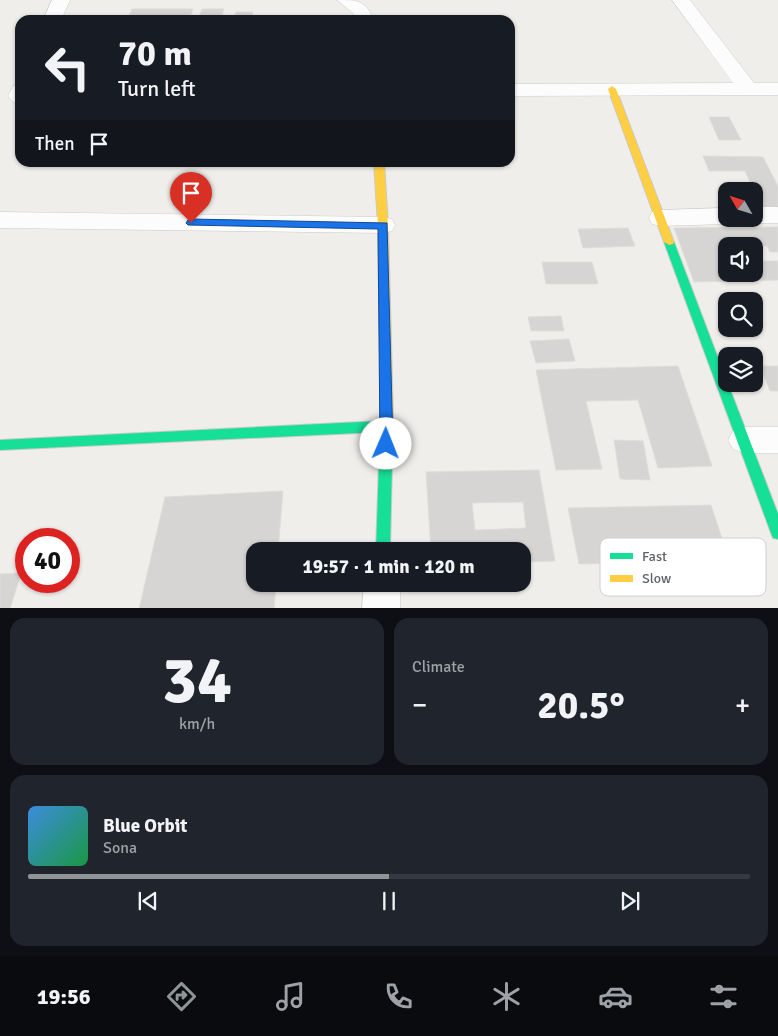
<!DOCTYPE html>
<html lang="en">
<head>
<meta charset="utf-8">
<style>
	:root { --surface:#171b24; --page:#20242c; --text:#f1f3f6; --muted:#9ea1a6; --line:#363941; --accent:#919496 }
	body { margin:0; font-family:Signika,sans-serif; background:var(--page); color:var(--text); height:100vh; display:flex; flex-direction:column; font-size:19px; white-space:nowrap }
	* { box-sizing:border-box; margin:0 }
	p { font-size:16px; color:var(--muted) }
	.icon { flex:none; width:28px; height:28px; fill:none; stroke:currentColor; stroke-width:2; stroke-linecap:round; stroke-linejoin:round }
	.map { position:relative; height:608px; overflow:hidden }
	.sheet { display:flex; flex-direction:column; gap:10px; padding:10px; background:#0d0f14; flex:1 }
	.sheet>* { flex:none }
	.guide { position:absolute; left:15px; top:15px; width:500px; height:152px; border-radius:15px; box-shadow:0 1px 4px #0004; background:#171b24; color:var(--text); overflow:hidden }
	.needle { width:32px; rotate:309deg }
	.fabs { position:absolute; left:718px; top:182px; display:grid; gap:10px }
	.fabs a { display:grid; place-items:center; width:45px; height:45px; border-radius:10px; background:var(--surface); box-shadow:0 1px 4px #0004; font-size:25px }
	.speed { position:absolute; left:15px; top:528px; display:flex; gap:10px; font-size:25px; font-weight:700; text-align:center }
	.speed>* { display:grid; place-content:center; width:65px; height:65px; border-radius:50%; background:var(--surface); box-shadow:0 1px 4px #0004; line-height:1 }
	.speed .limit { border:8px solid #d22; background:#fff; color:#111 }
	.pin { position:absolute; display:grid; place-items:center; width:42px; height:42px; color:#fff; margin:-51px -21px; border-radius:50% 50% 50% 0; rotate:-45deg; box-shadow:0 0 5px #0007 }
	.pin .icon { rotate:45deg }
	.me { position:absolute; width:55px; margin:-28px; rotate:1deg; stroke-linejoin:round; filter:drop-shadow(0 0 4px #0008) }
	.turn { display:flex; align-items:center; gap:18px; height:105px; padding:0 20px; font-size:22px }
	.turn .icon { width:65px; height:65px; stroke-width:2.5 }
	.turn b { display:block; font-size:35px; line-height:42px }
	.then { display:flex; align-items:center; height:48px; padding:0 20px; background:#0003; gap:10px; font-size:19px }
	.big { font-size:38px; font-weight:800; line-height:1.1 }
	.sheet .tile { flex:1; display:flex; flex-direction:column; justify-content:center; gap:8px; min-width:0; padding:0 18px; border-radius:15px; background:var(--page) }
	.sheet .dial { align-items:center; gap:0 }
	.dial b { font-size:65px; line-height:1 }
	.song { display:flex; align-items:center; gap:15px }
	.cover { width:60px; height:60px; border-radius:8px; background:linear-gradient(135deg,hsl(210 70% 55%),hsl(140 70% 35%)) }
	.played { height:5px; border-radius:2px; background:linear-gradient(90deg,var(--accent) 50%,var(--line) 50%) }
	.keys { display:flex; justify-content:space-around; direction:ltr }
	.heat { display:flex; justify-content:space-between; align-items:center; font-size:28px; direction:ltr }
	.sheet .tiles { flex:1; display:grid; gap:10px; grid-template-columns:1fr 1fr }
	.tile:last-child { grid-column:span 2 }
	.trip { position:absolute; left:246px; top:542px; width:285px; height:50px; border-radius:15px; background:var(--surface); box-shadow:0 1px 4px #0004; font-weight:800; line-height:50px; text-align:center }
	.tab-bar { display:flex; height:80px; justify-content:space-around; align-items:center; background:#090b0e; color:var(--muted) }
	.tab-bar .icon { width:35px; height:35px }
	.tab-bar .active { color:var(--accent) }
	.tab-bar b { font-size:22px; color:var(--text) }
	.map>svg:first-child { display:block }
	.building { fill:#d6d5d3; stroke:#deddd9; fill-rule:evenodd }
	.lines { fill:none; stroke-linecap:round; stroke-linejoin:round }
	.street-casing { stroke:#cbcccc; stroke-width:1 }
	.fast-casing { stroke:#cacacb; stroke-width:2 }
	.slow-casing { stroke:#cacacb; stroke-width:2 }
	.street { fill:#fdfcfc; fill-rule:evenodd }
	.fast { fill:#16e098; fill-rule:evenodd }
	.slow { fill:#ffcf43; fill-rule:evenodd }
	.route { fill:#1a73e8; stroke:#114b97 }
	.key { fill:#fff; stroke:#cfd0d2; stroke-width:1 }
	.key-label { font-size:14px; fill:#5f6368 }
</style>
</head>
<body>
<div class="map">
<svg width="778" height="609" viewBox="0 0 778 609">
	<rect width="100%" height="100%" fill="#efeeea"/>
	<!-- building -->
	<path class="building" d="M132,9H193L189,20H127Z
		M202,9H224L220,20H198Z
		M236,12H253L250,20H233Z
		M709,117H729L741,140H719Z
		M703,156L763,157L778,186V209H754V191L745,171H709Z
		M719,191H726V208Z
		M778,227V252H770L767,246H720L726,260V274H754V261H778V280L694,282L674,228Z
		M628,228L635,246L583,248L578,229Z
		M542,262H592L598,284H546Z
		M561,316L564,331H531L528,317Z
		M569,339L575,361L536,363L530,341Z
		M678,366L712,466L658,468L638,400L586,401L602,469L556,470L536,370Z
		M760,366H778V391H770Z
		M614,440L643,441L650,480L620,479Z
		M539,470L555,561L522,562V551H431L426,472ZM523,502L526,528L475,530L472,503Z
		M283,491L278,551H255V584H276L274,609H139L165,497Z
		M711,505L729,560L579,564L568,508Z
		M21,573L10,609H0V574Z"/>
	<g class="lines">
		<!-- street casing -->
		<g class="street-casing">
			<path id="street" d="M52,0H70L61,20H43Z
				M337,0C358,0 365,0 374,20H356L353,13Z
				M672,0H690L754,83H778V95L510,96V84L733,83Z
				M20,84V104L13,102L8,96L13,86Z
				M754,207H778V223H754L745,221L744,219H754Z
				M726,208V219H737L735,222L726,224L661,226L652,224L649,218L652,212L661,210Z
				M0,212L383,217L392,219L395,225L392,231L383,233L0,228Z
				M744,427H778V453H744L733,449L728,440L733,431Z
				M364,584H400V609H362Z"/>
		</g>
		<!-- fast casing -->
		<g class="fast-casing">
			<path id="fast" d="M669,239L674,242L726,379V384H728L778,514V539L773,538L771,533L664,242Z
				M387,415L392,416L393,420L390,551H376L380,432L0,450V440L381,421L382,416Z"/>
		</g>
		<!-- slow casing -->
		<g class="slow-casing">
			<path id="slow" d="M612,86L616,89L674,242L673,244L669,245L664,242L608,89Z
				M374,162H384L388,225L393,420L392,424L387,425L382,424L381,420L378,225Z"/>
		</g>
		<!-- street -->
		<use href="#street" class="street"/>
		<!-- fast -->
		<use href="#fast" class="fast"/>
		<!-- slow -->
		<use href="#slow" class="slow"/>
	</g>
	<!-- route -->
	<path class="route" d="M191,219L387,223L393,444L391,448L386,450L382,448L380,444L378,229L188,225L186,223L188,220Z"/>
	<!-- legend -->
	<rect x="600" y="538" width="166" height="58" rx="8" class="key"/>
	<rect x="610" y="553" width="23" height="6" fill="#16e098"/>
	<rect x="610" y="575" width="23" height="7" fill="#ffcf43"/>
	<g class="key-label">
		<text x="642" y="561">Fast</text>
		<text x="642" y="583">Slow</text>
	</g>
</svg>
<div class="fabs">
<a><svg class="needle" viewBox="-14 -14 28 28"><path d="M0-13l5 13h-10z" fill="#e53935"/><path d="M0 13l5-13h-10z" fill="#9ea1a6"/></svg></a>
<a><svg class="icon" aria-label="sound" viewBox="0 0 24 24"><path d="M4 9h4l5-4v14l-5-4H4zM17 9q2 3 0 6"/></svg></a>
<a><svg class="icon" aria-label="search" viewBox="0 0 24 24"><circle cx="10" cy="10" r="6"/><path d="M15 15l6 6"/></svg></a>
<a><svg class="icon" aria-label="layers" viewBox="0 0 24 24"><path d="M12 4l9 5-9 5-9-5zM3 14l9 5 9-5"/></svg></a>
</div>
<div class="speed"><div class="limit">40</div></div>
<div class="pin" style="left:191px;top:223px;background:#d93025"><svg class="icon" aria-label="arrive" viewBox="0 0 24 24"><path d="M6 21V4h12l-3 4 3 4H6"/></svg></div>
<svg class="me" style="left:386px;top:444px" viewBox="-20 -20 40 40"><circle r="19" fill="#fff"/><path d="M0-13L10 11 0 6-10 11z" fill="#1a73e8"/></svg>
<div class="trip">19:57 · 1 min · 120 m</div>
<div class="guide">
<div class="turn"><svg class="icon" aria-label="left" viewBox="0 0 24 24"><path d="M17 20v-9H6M10 6l-5 5 5 5"/></svg><div><b>70 m</b>Turn left</div></div>
<div class="then">Then<svg class="icon" aria-label="arrive" viewBox="0 0 24 24"><path d="M6 21V4h12l-3 4 3 4H6"/></svg></div>
</div>
</div>
<section class="sheet">
<div class="tiles">
<div class="tile dial"><b>34</b><p>km/h</p></div>
<div class="tile"><p>Climate</p>
<div class="heat"><a>−</a><b class="big">20.5°</b><a>+</a></div>
</div>
<div class="tile">
<div class="song"><i class="cover"></i><div><b>Blue Orbit</b><p>Sona</p></div></div>
<div class="played"></div>
<div class="keys"><svg class="icon" aria-label="previous" viewBox="0 0 24 24"><path d="M18 5L8 12l10 7zM5 5v14"/></svg><svg class="icon" aria-label="pause" viewBox="0 0 24 24"><path d="M8 5v14M16 5v14"/></svg><svg class="icon" aria-label="next" viewBox="0 0 24 24"><path d="M6 5l10 7-10 7zM19 5v14"/></svg></div>
</div>
</div>
</section>
<nav class="tab-bar">
<b>19:56</b>
<svg class="icon active" aria-label="directions" viewBox="0 0 24 24"><path d="M12 3l9 9-9 9-9-9zM9 14v-3h6M13 9l2 2-2 2"/></svg>
<svg class="icon" aria-label="music" viewBox="0 0 24 24"><path d="M9 18V5l10-2v13"/><circle cx="6" cy="18" r="3"/><circle cx="16" cy="16" r="3"/></svg>
<svg class="icon" aria-label="phone" viewBox="0 0 24 24"><path d="M5 4h4l2 5-3 2q2 4 5 5l2-3 5 2v4C11 20 4 13 5 4z"/></svg>
<svg class="icon" aria-label="climate" viewBox="0 0 24 24"><path d="M12 3v18M4 7l16 10M4 17L20 7"/></svg>
<svg class="icon" aria-label="car" viewBox="0 0 24 24"><path d="M5 17H2v-5l4-1 3-4h7l3 4 3 1v5h-3M9 17h6M6 11h13"/><circle cx="7" cy="17" r="2"/><circle cx="17" cy="17" r="2"/></svg>
<svg class="icon" aria-label="filters" viewBox="0 0 24 24"><path d="M4 7h16M4 17h16"/><circle cx="9" cy="7" r="2"/><circle cx="15" cy="17" r="2"/></svg>
</nav>
</body>
</html>
